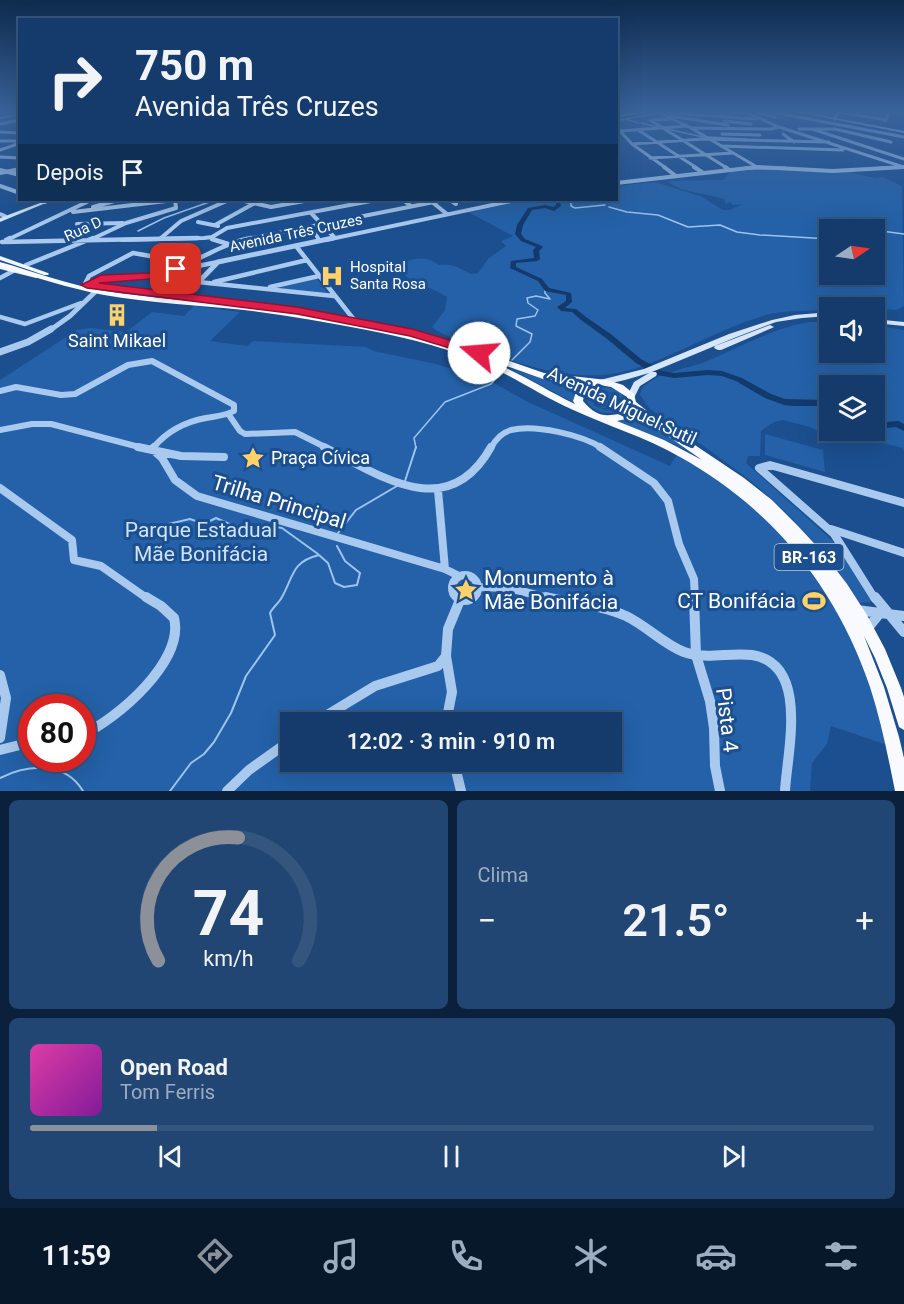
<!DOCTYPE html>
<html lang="pt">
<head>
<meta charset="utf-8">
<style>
	:root { --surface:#143b6b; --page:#214673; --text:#f1f3f6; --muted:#9dadc1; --line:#33557e; --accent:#8c9099 }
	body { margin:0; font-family:Roboto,sans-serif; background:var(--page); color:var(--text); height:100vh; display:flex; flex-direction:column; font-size:22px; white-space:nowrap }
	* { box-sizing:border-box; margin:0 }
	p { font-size:20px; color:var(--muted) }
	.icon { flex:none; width:33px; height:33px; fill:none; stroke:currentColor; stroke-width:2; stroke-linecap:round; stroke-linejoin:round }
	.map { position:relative; height:791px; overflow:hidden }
	.details { display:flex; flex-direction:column; gap:9px; padding:9px; background:#0b203b; flex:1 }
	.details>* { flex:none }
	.banner { position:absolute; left:18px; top:18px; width:600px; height:183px; border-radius:0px; box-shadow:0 6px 24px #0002,0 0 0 2px var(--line); background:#143b6b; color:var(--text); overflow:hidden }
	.needle { width:39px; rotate:77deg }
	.buttons { position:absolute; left:819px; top:219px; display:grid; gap:12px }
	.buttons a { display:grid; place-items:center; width:66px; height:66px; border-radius:0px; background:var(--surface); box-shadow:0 6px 24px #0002,0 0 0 2px var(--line); font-size:30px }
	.speed { position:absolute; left:18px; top:694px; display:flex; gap:12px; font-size:30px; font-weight:700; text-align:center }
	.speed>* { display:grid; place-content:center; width:78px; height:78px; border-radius:50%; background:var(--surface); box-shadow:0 6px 24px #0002,0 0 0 2px var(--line); line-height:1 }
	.speed .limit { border:9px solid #d22; background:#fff; color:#111 }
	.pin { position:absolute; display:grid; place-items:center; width:51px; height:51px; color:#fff; margin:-26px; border-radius:12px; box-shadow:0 3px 9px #0006 }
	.me { position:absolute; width:66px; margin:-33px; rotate:288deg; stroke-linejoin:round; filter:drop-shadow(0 0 4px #0008) }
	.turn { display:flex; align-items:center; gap:21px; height:126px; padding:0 18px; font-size:27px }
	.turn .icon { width:78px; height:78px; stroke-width:2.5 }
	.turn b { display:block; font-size:42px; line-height:51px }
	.then { display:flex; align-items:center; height:57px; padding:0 18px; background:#0003; gap:12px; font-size:22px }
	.big { font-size:45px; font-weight:600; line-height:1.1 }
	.details .widget { flex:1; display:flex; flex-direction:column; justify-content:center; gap:9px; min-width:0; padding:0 21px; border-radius:9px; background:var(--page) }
	.details .dial { align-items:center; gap:0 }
	.dial svg { height:156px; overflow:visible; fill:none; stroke:var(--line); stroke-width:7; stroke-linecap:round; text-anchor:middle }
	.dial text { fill:var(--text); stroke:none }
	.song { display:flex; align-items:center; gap:18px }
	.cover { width:72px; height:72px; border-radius:9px; background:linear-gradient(135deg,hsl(320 70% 55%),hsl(290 70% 35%)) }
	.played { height:6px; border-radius:3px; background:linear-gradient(90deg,var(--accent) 15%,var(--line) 15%) }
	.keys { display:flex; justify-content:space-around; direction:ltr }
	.heat { display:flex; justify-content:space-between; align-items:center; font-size:33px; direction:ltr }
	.details .tiles { flex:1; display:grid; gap:9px; grid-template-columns:1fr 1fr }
	.widget:last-child { grid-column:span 2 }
	.trip { position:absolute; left:280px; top:712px; width:342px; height:60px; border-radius:0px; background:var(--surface); box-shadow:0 6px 24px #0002,0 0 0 2px var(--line); font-weight:600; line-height:60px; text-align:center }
	.menu { display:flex; height:96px; justify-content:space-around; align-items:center; background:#08182b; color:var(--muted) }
	.menu .icon { width:42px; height:42px }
	.menu .selected { color:var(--accent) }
	.menu b { font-size:27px; color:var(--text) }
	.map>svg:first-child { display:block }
	.green { fill:#2461a8; fill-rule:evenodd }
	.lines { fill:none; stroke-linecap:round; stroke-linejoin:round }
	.stream-far1 { stroke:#9cc4f0; stroke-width:1.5 }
	.stream { stroke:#9cc4f0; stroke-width:2 }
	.river { fill:#123a6d; fill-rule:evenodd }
	.minor-far5 { stroke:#a9c9ee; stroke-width:3 }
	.minor-far4 { stroke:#a9c9ee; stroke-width:4 }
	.minor-far3 { stroke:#a9c9ee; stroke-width:4.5 }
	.minor-far2 { stroke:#a9c9ee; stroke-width:6 }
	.minor-far1 { stroke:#a9c9ee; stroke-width:8 }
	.minor { stroke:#a9c9ee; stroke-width:10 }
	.tertiary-far3 { stroke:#a9c9ee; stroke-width:3 }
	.tertiary-far2 { stroke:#a9c9ee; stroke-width:4 }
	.tertiary-far1 { stroke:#a9c9ee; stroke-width:5 }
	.tertiary { stroke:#a9c9ee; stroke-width:7 }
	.secondary { fill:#d6e6fa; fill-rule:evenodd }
	.primary { fill:#f0f6ff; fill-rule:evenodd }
	.trunk { fill:#f8faff; fill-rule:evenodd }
	.route { fill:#e11d48; stroke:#92132f; stroke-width:1.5 }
	.labels { text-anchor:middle; stroke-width:6; stroke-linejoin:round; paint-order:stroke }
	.far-street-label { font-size:15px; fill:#fff; stroke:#1b4f8f }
	.far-poi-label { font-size:15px; fill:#fff; stroke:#1b4f8f; text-anchor:start }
	.shield { fill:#1b4f8f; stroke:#bbcadd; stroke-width:1.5 }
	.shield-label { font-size:16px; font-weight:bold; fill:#fff }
	.poi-label { font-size:18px; fill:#fff; stroke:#1b4f8f }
	.street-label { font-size:18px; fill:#fff; stroke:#1b4f8f }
	.near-street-label { font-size:21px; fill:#fff; stroke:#1b4f8f }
	.near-park-label { font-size:21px; fill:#cfe3fa; stroke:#1b4f8f }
	.near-poi-label { font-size:21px; fill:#fff; stroke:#1b4f8f; text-anchor:start }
</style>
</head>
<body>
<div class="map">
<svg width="904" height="791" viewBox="0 0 904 791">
	<rect width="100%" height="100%" fill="#1b4f8f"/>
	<!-- green -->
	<path class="green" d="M761,169L847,171L875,178L883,177L902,186L904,306L897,310L874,308H830L829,310C810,311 789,310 770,314C720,327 676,357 626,371C568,387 490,355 437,331L432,327L445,310L447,297C427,284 413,286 395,266C412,259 423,254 439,265C456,264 458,268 471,274L478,273L489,258L506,246L501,241L513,236L468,212L528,200H616L617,186L655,182L702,197L723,210H729L744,204L733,205L730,202L726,204L724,199C707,193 679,193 668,181L723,180L730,172ZM830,230H874V274H830Z
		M316,278L328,293L272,288Z
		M194,306L240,312L210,341L247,346L253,341L366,347L374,351L436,364L490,381L528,402L670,466L678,453L740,493L795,545L862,651L890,746L831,726L827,744L812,763L810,791H0V380L77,330L90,328L126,332L152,312L184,316ZM32,708H82V759H32ZM291,723H612V762H291Z
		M810,322H829L830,352H874L875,325L904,330V451L903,448L854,436L843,443L835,441L810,427L783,420L774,422L761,431L760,456H748L746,463L834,542L871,598V602L859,603C831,562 799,521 760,489C726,460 686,435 649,408L640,395C642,375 690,368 705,362C740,348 771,328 810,322ZM830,386H874V430H830Z
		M511,369L551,381L581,385L575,396L578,405Z
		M608,387L620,392L625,399V407C613,418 587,414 586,395L591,389ZM601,390L616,394L621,401L619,406L605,410L594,405L591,396Z
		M607,391L618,399L619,404L615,407L602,408L593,401L594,393Z
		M635,410L701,458L674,444L617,421L630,417Z
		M765,434L823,450L825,472L765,455Z"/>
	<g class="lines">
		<!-- stream-far1 -->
		<path class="stream-far1" d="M625,119L639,123
			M616,121L658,113
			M641,123L657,127
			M667,129L703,137
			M709,137L746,139
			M571,200V206L575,208L605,205
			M609,207L627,212L658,215L688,227L720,225L737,232L760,235L830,239
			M874,230L904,234
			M138,231L164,218L215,200
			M512,360L530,342L532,334L516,326L517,319L535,316L538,310L528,303L527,298L536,296L550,299L545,293V287
			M416,448L414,438L445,402L491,384L500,374"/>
		<!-- stream -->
		<path class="stream" d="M405,481L416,447
			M338,533L356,510L397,486
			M125,534L190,519L204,524L216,518L234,526L263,525L282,528L318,554
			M0,778C28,764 65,761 83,791
			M170,791L191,763L204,754L214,742L231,713L246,676L275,635L270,613C273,607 279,603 282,597C294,576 291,562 319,555L328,563L335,583L344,587L357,585L360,573L345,561L337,546"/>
		<!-- river -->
		<path class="river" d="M537,200L558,201L560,202L561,206L554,211L545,208L532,210L523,225L521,234L525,239L542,246L543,247L539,251L540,259L537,261L516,263V267L542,279L549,288L571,293L572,302L565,308L576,309L586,317L612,335L641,359L662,371L674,373L708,370L722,371L742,378L771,394L785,399L830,400V406H794L784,405L765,398L736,381L722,376L708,375L674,378L657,375L636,363L606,338L581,320L572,312L561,311L557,307L566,301V295L545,291L538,281L510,268L511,261L534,258L533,250L536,247L521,241L515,234L517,225L528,208L545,205L553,207L556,205V203L539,201Z
			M898,421L904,424V431L896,427L874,429V423Z"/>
		<!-- minor-far5 -->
		<path class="minor-far5" d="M729,112L744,113
			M745,112L779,127L904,167
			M772,112L904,137
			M840,112L886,120L889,112
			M669,113L756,119
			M758,113L775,117
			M616,116L642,112
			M670,116L728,125
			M0,118L20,114
			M650,120L727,168
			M650,120L673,119
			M724,121L751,124
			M0,124L20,120
			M691,128L771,129L779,127
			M799,129H835
			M812,129L904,159
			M835,129L891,142
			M638,130L697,168
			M0,132L20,133
			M722,134L760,135
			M783,134L794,142
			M0,141H19
			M632,144L703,139L829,142
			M721,146L843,150
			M0,150L20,143
			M0,157L20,158
			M650,158L733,153
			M666,168L632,144L620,131L687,126"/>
		<!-- minor-far4 -->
		<path class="minor-far4" d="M664,167L676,176
			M694,167L702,172
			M725,167L728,169
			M0,173L20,169
			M0,186L20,193
			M39,200L45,202
			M240,200L271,207L310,200
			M403,200L411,206
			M450,200L456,204
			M432,202L447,214
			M93,207L118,200
			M73,212L175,200
			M0,214L5,216
			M312,214L335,238
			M198,222L218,226
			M77,224L123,223
			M215,225L253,204
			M310,226L318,238
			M161,238L181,221L229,200
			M7,240L91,200
			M90,240L126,223L176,208L175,200
			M122,240L204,238L212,237L227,228L371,201
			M243,240L444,200"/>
		<!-- minor-far3 -->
		<path class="minor-far3" d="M212,239L228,244
			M6,240L10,238
			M2,242L198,238
			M296,246L355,321
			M190,263L189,265L193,267L218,262
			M26,265L93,238
			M0,278L13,271
			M198,282L334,296
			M214,282L307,260
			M85,284L89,276L133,253L190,263
			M87,285C112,274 139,280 164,273C194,264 220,244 251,238
			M270,287L319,276
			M0,317L25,324L81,303"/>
		<!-- minor-far2 -->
		<path class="minor-far2" d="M0,391L16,387L61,395L75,394L128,365L152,361L234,405V411C225,416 216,416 206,418C184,422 167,431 153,448
			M229,415L240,431L245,434L295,432L327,448
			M0,430L32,424H51L143,448
			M491,448C495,440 501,433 511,430C535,424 582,435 602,448"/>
		<!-- minor-far1 -->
		<path class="minor-far1" d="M138,447L181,456L224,457
			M324,447C381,476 448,524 491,447
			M600,447L654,483L668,501L679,544L694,579L695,599
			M152,449L154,447
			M152,449L162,458L175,480L197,496L445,569L459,576
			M0,488L72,540L74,560L101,566L148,599
			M438,490L445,569
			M831,529L904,553
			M452 588a13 13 0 1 1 26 0a13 13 0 1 1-26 0Z
			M478,587L509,588L552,599
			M875,599L834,534L759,468L770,465L904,503"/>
		<!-- minor -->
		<path class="minor" d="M546,597C572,603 601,605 626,616C647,626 663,644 684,652C706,660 730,652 752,655C810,664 787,752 785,791
			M694,597L696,655L710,701L714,728L715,766L720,791
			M875,597L904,632
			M857,610L904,616
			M867,629L880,613
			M446,656L452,692L446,723
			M0,675L6,698L0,738
			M314,723L375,686L438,666L446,656L448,629L460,600
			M82,735C117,719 185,661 174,618L161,606L146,597
			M0,750L32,742
			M454,762L461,791
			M227,791L249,770L291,740"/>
		<!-- tertiary-far3 -->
		<path class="tertiary-far3" d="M658,112L691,128L757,167
			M835,119L838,112
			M744,168H785
			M878,168L904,167"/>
		<!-- tertiary-far2 -->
		<path class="tertiary-far2" d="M0,170L20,175
			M616,183L757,167L833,171L904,167
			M326,240L516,200"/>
		<!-- tertiary-far1 -->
		<path class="tertiary-far1" d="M184,297L218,262L333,238
			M49,331L70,316L97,290"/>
		<!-- tertiary -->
		<path class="tertiary" d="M0,352L28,342L51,329"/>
		<!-- secondary -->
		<path class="secondary" d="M804,112L904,131V133L796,112Z
			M48,200H53L0,222V218Z
			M830,312V316L802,318L776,322L734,338L652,372H656L657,374L656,376L640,386L634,398H628L627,396L634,382L649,373L625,380L603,385L599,382L600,380L644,369L729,334L772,320L795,315Z
			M874,319L904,322V326L874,323Z
			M770,325L774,327L772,328L721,350H718L714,348L715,346Z"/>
		<!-- primary -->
		<path class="primary" d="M0,256L48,273L49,274L48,275H44L0,260Z
			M0,265L38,275L39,276L36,278L0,269Z"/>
		<!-- trunk -->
		<path class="trunk" d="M0,262C35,272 69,285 105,291C150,298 196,301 241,305C306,312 376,324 438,342C462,349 485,357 506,368C530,379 552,393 575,404L573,401L577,389L583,383L543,379L495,362L494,360L498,357L501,358L544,373L607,380L623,385L634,394L636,402L662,423L744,478L772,500L798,526L824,554L847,584L867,615L885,649L901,688L904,697V730L899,727L887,688L875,658L864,636L884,687L899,737L904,758V791H895C888,756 881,721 870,687C836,587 772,508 680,457C646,437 607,426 571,409C544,397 519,380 491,367C452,349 409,338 367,330C326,322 285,315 244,310C197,305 150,303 104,295C68,288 34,277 0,266ZM600,385L611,387L627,397L628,408L624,413C604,417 597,417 583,401L585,390L590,387ZM636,411L655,427L702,460L664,440L617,421L630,418Z"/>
	</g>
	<!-- sky -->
	<linearGradient id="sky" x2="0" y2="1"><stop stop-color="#0f2b4f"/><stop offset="0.5" stop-color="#39639b"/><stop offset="1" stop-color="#39639b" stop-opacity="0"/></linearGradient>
	<rect width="904" height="223" fill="url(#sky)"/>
	<!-- route -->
	<path class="route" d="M176,266L181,269L180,271L150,279L99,283L297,307L412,329L484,350L485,353L479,357L410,336L297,314L87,288L81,285L101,275L150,273Z"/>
	<!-- icons -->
	<defs>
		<g id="hospital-bare" transform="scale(1.8)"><path d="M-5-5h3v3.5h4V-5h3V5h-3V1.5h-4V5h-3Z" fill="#ffd166" stroke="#1b4f8f" stroke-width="2.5" paint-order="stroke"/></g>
		<g id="building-bare" transform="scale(1.8)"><path d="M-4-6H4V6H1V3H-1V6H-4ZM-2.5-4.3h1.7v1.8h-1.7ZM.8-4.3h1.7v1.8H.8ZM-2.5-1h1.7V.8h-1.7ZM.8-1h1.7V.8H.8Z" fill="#ffd166" stroke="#1b4f8f" stroke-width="2.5" paint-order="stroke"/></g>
		<g id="sight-bare" transform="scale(1.8)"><path d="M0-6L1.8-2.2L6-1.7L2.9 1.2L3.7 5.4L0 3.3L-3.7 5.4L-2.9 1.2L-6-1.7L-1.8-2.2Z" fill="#ffd166" stroke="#1b4f8f" stroke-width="2.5" paint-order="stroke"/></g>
		<g id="stadium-bare" transform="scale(1.8)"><path d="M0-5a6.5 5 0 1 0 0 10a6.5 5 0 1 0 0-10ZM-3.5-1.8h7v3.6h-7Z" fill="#ffd166" stroke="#1b4f8f" stroke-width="2.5" paint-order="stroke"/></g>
	</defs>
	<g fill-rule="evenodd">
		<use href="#hospital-bare" x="332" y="276"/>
		<use href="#building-bare" x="117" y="315"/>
		<use href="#sight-bare" x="253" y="458"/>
		<use href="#sight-bare" x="466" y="590"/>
		<use href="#stadium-bare" x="814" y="601"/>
	</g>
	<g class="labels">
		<!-- far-street labels -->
		<g class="far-street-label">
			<text transform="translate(83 229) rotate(-25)" y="5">Rua D</text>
			<text transform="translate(296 233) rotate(-12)" y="5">Avenida Três Cruzes</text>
		</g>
		<!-- far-poi labels -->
		<g class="far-poi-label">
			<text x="350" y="272">Hospital<tspan x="350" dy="17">Santa Rosa</tspan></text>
		</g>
		<!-- shield labels -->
		<rect class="shield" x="774.5" y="544" width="69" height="26" rx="4.5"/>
		<g class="shield-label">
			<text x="809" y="563">BR-163</text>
		</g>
		<!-- poi labels -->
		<g class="poi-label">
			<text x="117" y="347">Saint Mikael</text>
			<text x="271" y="464" text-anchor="start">Praça Cívica</text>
		</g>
		<!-- street labels -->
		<g class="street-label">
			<text transform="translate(622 406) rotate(25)" y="6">Avenida Miguel Sutil</text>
		</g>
		<!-- near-street labels -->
		<g class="near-street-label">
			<text transform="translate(279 502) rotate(17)" y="7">Trilha Principal</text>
			<text transform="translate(727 720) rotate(83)" y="7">Pista 4</text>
		</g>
		<!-- near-park labels -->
		<g class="near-park-label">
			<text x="201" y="537">Parque Estadual<tspan x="201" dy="24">Mãe Bonifácia</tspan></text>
		</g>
		<!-- near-poi labels -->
		<g class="near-poi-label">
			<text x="484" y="585">Monumento à<tspan x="484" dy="24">Mãe Bonifácia</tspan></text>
			<text x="796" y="608" text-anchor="end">CT Bonifácia</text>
		</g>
	</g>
</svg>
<div class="buttons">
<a><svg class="needle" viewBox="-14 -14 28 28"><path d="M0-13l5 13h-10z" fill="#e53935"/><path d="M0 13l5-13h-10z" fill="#9dadc1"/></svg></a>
<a><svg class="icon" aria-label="sound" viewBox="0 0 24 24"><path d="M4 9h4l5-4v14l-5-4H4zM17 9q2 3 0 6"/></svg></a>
<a><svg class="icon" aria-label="layers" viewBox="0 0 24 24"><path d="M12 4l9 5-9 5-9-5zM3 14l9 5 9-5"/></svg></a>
</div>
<div class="speed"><div class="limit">80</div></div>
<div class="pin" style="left:176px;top:269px;background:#d93025"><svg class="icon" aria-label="arrive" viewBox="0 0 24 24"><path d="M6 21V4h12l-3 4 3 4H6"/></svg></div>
<svg class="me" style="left:479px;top:353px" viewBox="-20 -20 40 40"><circle r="19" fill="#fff"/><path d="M0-13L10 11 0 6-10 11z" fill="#e11d48"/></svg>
<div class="trip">12:02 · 3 min · 910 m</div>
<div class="banner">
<div class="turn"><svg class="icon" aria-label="right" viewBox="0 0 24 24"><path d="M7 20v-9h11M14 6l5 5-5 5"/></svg><div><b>750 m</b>Avenida Três Cruzes</div></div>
<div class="then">Depois<svg class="icon" aria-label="arrive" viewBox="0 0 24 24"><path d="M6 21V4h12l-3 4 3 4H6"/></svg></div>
</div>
</div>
<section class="details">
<div class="tiles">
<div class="widget dial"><svg viewBox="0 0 100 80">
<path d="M14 69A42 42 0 1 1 86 69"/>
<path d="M14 69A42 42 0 0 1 55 6" stroke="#8c9099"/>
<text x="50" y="56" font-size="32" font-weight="700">74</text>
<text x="50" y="72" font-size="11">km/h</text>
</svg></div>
<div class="widget"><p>Clima</p>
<div class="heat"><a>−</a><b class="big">21.5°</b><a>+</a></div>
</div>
<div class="widget">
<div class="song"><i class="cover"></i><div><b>Open Road</b><p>Tom Ferris</p></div></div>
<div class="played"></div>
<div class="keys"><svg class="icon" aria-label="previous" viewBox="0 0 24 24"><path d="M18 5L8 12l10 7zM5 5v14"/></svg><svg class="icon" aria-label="pause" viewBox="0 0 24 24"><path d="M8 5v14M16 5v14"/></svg><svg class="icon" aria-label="next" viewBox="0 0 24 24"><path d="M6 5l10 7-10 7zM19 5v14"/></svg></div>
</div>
</div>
</section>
<nav class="menu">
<b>11:59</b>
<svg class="icon selected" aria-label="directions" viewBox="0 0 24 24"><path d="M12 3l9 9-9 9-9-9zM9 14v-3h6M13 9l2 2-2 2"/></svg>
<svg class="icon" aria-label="music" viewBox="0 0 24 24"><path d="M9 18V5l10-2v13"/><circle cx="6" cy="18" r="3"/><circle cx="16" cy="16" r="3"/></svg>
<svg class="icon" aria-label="phone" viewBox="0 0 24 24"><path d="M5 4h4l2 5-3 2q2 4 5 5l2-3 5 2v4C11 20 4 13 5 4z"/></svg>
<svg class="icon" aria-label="climate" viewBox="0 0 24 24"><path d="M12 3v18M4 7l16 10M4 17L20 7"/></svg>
<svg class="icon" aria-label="car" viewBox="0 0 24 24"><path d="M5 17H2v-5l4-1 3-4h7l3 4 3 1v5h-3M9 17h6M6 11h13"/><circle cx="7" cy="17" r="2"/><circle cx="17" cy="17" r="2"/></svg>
<svg class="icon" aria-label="filters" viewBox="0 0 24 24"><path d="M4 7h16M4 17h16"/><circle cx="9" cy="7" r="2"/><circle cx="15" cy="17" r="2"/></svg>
</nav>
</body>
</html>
